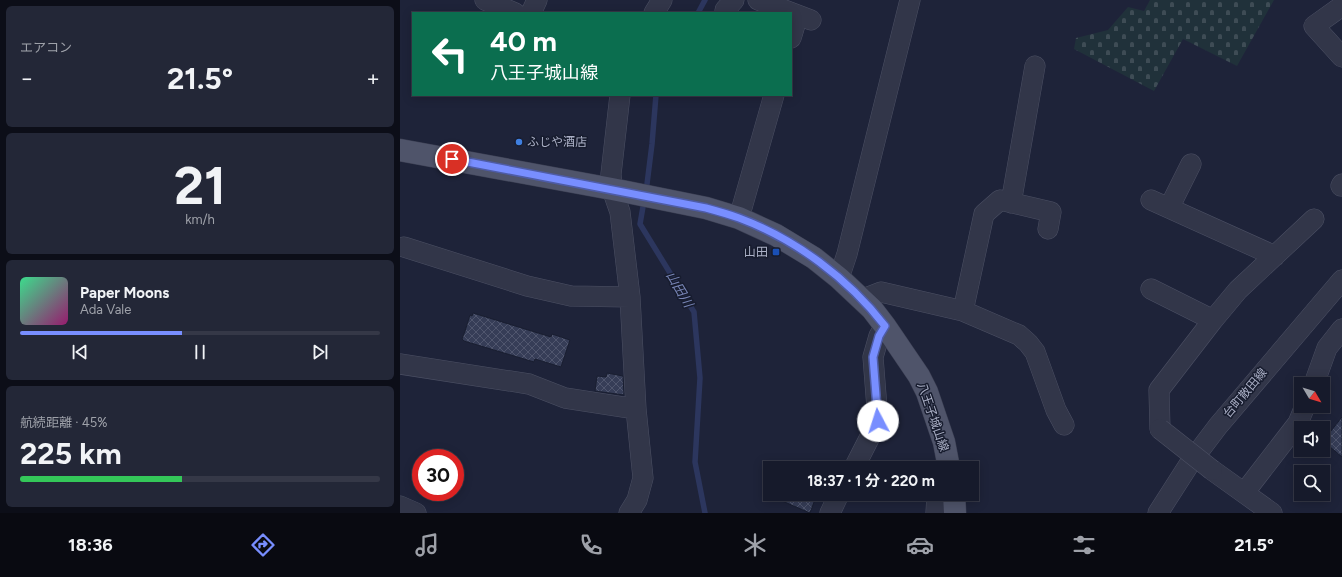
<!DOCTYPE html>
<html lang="ja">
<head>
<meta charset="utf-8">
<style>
	:root { --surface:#161a2b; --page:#232737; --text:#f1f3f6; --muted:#9ea1a9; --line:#353847; --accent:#788eff }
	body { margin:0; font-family:Figtree,"Noto Sans JP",sans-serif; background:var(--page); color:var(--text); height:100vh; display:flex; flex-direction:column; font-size:15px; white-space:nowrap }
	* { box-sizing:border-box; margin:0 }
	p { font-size:13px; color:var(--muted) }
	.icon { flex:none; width:22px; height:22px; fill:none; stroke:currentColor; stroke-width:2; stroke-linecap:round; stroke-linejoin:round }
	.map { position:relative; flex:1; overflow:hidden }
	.sheet { display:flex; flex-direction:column; gap:6px; padding:6px; background:#0c0e18; width:400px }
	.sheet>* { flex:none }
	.hud { position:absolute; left:12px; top:12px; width:380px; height:84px; border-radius:0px; box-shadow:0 2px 10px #0003,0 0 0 1px var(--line); background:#0b6e4f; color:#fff; overflow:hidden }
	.needle { width:26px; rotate:128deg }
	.tools { position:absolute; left:894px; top:377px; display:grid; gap:8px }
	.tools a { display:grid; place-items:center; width:36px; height:36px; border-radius:0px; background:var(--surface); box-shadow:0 2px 10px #0003,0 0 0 1px var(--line); font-size:20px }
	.speed { position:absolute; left:12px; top:449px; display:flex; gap:8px; font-size:20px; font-weight:700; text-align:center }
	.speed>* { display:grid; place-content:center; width:52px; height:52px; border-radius:50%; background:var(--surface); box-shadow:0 2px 10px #0003,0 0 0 1px var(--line); line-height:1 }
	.speed .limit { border:6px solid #d22; background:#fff; color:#111 }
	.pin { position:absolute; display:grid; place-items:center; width:34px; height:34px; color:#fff; margin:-17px; border:2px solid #fff; border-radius:50%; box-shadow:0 1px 4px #0007 }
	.me { position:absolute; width:44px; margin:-22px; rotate:355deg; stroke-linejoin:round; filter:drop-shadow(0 0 3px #0008) }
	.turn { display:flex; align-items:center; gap:14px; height:84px; padding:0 12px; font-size:18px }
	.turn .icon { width:52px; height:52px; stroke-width:2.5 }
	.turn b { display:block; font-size:28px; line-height:34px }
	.big { font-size:30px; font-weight:700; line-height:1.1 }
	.sheet .widget { flex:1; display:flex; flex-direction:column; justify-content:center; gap:6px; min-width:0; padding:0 14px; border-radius:6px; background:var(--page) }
	.sheet .dial { align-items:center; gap:0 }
	.dial b { font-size:52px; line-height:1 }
	.song { display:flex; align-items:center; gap:12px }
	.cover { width:48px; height:48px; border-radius:6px; background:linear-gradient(135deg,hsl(150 70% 55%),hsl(320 70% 35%)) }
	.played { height:4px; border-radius:2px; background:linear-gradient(90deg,var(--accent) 45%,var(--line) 45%) }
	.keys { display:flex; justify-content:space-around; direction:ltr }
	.heat { display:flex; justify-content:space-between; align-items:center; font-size:22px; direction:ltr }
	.charge { height:6px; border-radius:3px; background:linear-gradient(90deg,#34c759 45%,var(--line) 0) }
	.trip { position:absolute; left:363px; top:461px; width:216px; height:40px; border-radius:0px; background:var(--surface); box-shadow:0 2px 10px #0003,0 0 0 1px var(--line); font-weight:700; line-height:40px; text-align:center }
	.tabs { display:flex; height:64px; justify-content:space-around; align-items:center; background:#090a11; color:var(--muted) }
	.tabs .icon { width:28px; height:28px }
	.tabs .selected { color:var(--accent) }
	.tabs b { font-size:18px; color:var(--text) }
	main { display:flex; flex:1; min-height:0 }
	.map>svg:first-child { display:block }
	.cemetery { fill:url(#cemetery-stones) }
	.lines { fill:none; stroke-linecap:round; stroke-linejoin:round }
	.stream { stroke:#2c365e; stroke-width:5.5 }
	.building { fill:url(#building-cross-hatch); stroke:#191e30 }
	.minor-casing { stroke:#4c5064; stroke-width:21 }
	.major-casing { stroke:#3b3f53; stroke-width:23 }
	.minor { stroke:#323649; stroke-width:20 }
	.major { stroke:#4f546a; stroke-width:22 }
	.minor-bridge-casing { stroke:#4c5064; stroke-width:21; stroke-linecap:butt }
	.minor-bridge { stroke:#323649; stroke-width:20 }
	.route-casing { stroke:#4e5ca6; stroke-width:10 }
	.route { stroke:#788eff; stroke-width:7 }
	.shop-dot { fill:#3f7fe0; stroke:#171c2e; stroke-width:1.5 }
	.transit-dot { fill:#1a4fb4; stroke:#171c2e; stroke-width:1.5 }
	.labels { text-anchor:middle; stroke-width:3; stroke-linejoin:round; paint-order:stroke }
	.poi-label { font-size:12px; fill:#abb0c6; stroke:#171c2e; text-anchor:start }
	.street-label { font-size:12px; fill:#abb0c6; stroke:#171c2e }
	.water-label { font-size:13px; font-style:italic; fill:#7885b6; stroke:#171c2e }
</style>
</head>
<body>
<main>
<section class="sheet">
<div class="widget"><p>エアコン</p>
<div class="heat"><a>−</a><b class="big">21.5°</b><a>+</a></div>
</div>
<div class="widget dial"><b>21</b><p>km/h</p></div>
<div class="widget">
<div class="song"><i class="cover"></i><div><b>Paper Moons</b><p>Ada Vale</p></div></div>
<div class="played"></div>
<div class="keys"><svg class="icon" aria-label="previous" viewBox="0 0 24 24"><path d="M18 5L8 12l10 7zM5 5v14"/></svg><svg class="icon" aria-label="pause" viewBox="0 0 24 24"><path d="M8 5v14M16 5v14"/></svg><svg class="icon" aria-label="next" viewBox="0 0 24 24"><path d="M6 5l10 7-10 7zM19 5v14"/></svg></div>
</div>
<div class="widget"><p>航続距離 · 45%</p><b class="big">225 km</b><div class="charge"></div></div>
</section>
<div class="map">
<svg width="942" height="513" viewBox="0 0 942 513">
	<defs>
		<pattern id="cemetery-stones" width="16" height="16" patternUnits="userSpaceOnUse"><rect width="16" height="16" fill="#20313a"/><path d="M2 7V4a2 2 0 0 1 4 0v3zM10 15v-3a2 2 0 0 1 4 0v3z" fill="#3e4c55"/></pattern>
		<pattern id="building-cross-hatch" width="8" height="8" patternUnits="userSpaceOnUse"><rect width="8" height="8" fill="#363d57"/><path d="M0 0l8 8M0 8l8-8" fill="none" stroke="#50566e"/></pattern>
	</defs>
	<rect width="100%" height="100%" fill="#1e2339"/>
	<!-- cemetery -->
	<path class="cemetery" d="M750,0H874L837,66L783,39L754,91L674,49L676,38L708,30L728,7L744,11Z"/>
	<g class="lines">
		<!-- stream -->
		<path class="stream" d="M298,13L305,0
			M246,192L252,144L256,95
			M244,201L240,224L294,312L300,378L295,462L305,513"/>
	</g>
	<!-- building -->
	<path class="building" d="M73,313L151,337L152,334L170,340L161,367L135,359L134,362L64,341L62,339L65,331L70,315L72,316Z
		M207,373L223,376L224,395L195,391L197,376L206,377Z
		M942,417V457L923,441Z
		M366,494H417L410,513Z"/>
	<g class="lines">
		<!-- minor casing -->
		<g class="minor-casing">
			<path id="minor" d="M85,0L115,13
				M358,0L411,20
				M942,6L914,26L942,57
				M325,10L334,0
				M131,13L137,0
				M254,13L262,0
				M391,38L398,15
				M220,95L211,174L212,189L220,212L230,297L236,409L243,478L237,500L229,513
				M941,186L942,184
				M751,200L875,256
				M611,203L635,66
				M769,208L791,164
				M339,218L374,95
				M4,247L127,286L171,296L230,297
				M439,278L447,254L510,0
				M751,289L813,320
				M463,299L481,292L563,311L619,335L628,343L635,352L656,410L664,425
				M563,311L584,214L600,200L651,212L648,229
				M0,364L129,384L165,398L236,409
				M914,384L927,348L942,329
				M760,429L759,390L813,320L838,290L914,219
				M454,468L478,421L473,357L479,336L485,326
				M812,470L872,513
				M844,493L898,423L905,406
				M0,506L16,513
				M430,513L439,494
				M536,513L537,494
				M758,513L790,463L818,426L942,280"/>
		</g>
		<!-- major casing -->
		<g class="major-casing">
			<path id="major" d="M0,150L212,189L306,208L339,218L376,235L414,258L439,278L472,309L485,326L519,376L527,392L544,442L549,468
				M554,494L555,513"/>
		</g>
		<!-- minor -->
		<use href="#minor" class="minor"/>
		<!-- major -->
		<use href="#major" class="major"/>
		<!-- minor-bridge casing -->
		<g class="minor-bridge-casing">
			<path id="minor-bridge" d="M760,429L812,470"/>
		</g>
		<!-- minor-bridge -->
		<use href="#minor-bridge" class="minor-bridge"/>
	</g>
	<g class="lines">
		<!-- route casing -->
		<g class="route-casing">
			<path id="route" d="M52,159L306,208C317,211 328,214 339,218C395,239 448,278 485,326L479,336L473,357L478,421"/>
		</g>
		<!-- route -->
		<use href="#route" class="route"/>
	</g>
	<!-- markers -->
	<circle class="shop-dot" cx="119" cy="142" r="4"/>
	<rect class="transit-dot" x="372" y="248" width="8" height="8" rx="2"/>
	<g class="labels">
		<!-- poi labels -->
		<g class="poi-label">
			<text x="127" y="146">ふじや酒店</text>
			<text x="368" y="256" text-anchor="end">山田</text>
		</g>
		<!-- street labels -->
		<g class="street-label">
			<text transform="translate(845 393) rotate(-50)" y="4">台町散田線</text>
			<text transform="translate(533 417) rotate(71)" y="4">八王子城山線</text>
		</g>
		<!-- water labels -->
		<g class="water-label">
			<text transform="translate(280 289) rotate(59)" y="5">山田川</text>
		</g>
	</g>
</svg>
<div class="tools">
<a><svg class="needle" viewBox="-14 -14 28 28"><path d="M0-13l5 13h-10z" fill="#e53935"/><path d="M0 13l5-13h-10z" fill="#9ea1a9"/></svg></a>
<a><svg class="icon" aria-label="sound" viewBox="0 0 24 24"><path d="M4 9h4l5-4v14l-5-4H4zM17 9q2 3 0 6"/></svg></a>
<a><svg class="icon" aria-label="search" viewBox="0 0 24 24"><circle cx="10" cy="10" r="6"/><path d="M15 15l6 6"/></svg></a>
</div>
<div class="speed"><div class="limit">30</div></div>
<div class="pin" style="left:52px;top:159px;background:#d93025"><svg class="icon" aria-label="arrive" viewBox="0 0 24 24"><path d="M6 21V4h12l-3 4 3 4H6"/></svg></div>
<svg class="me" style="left:478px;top:421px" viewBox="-20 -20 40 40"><circle r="19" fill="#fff"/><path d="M0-13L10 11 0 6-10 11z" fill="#788eff"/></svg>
<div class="trip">18:37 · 1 分 · 220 m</div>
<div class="hud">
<div class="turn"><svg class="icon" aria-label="left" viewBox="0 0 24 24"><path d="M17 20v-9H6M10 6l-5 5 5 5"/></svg><div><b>40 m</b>八王子城山線</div></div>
</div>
</div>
</main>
<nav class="tabs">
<b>18:36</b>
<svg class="icon selected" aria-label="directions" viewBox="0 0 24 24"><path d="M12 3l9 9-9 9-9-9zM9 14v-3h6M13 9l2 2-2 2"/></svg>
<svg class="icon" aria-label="music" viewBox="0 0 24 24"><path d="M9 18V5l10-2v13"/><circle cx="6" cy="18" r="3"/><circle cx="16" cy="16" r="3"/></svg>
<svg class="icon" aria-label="phone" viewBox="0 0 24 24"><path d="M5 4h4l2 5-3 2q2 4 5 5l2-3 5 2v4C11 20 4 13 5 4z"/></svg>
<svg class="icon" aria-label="climate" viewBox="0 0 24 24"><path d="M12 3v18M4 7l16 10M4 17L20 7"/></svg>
<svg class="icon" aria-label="car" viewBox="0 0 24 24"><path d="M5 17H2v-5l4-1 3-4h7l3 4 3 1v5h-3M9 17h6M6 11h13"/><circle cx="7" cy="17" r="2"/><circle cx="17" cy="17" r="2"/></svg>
<svg class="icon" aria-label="filters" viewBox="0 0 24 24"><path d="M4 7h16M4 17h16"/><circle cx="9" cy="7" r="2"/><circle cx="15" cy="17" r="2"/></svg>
<b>21.5°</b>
</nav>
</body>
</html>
